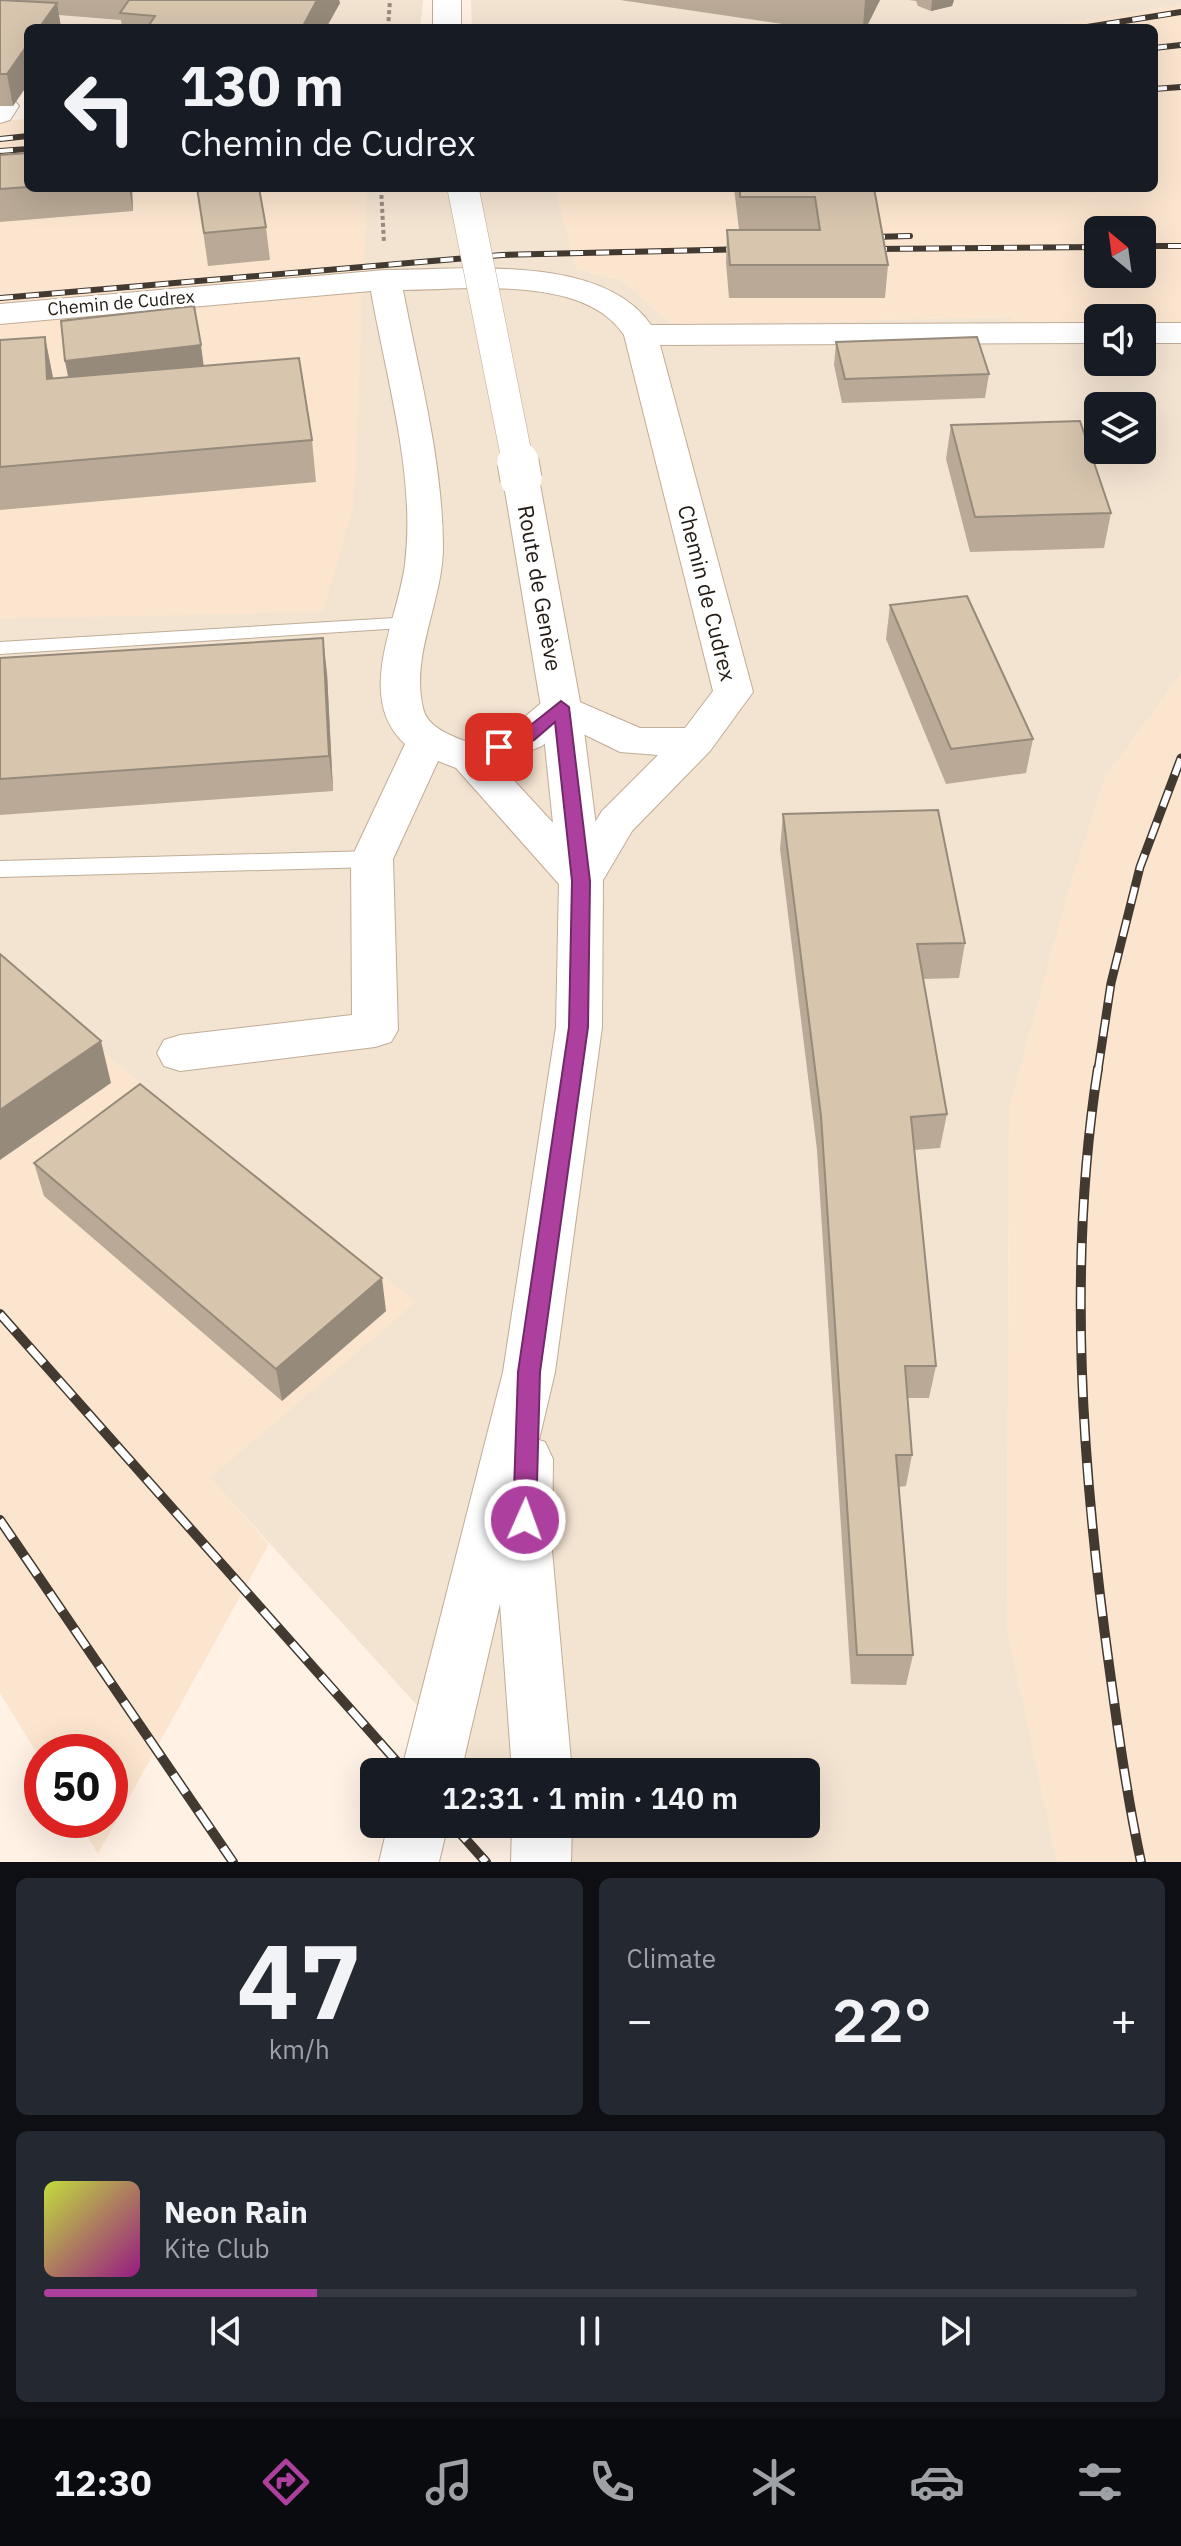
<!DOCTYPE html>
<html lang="en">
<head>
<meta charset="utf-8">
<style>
	:root { --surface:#171b24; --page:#242831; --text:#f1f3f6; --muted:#9ea1a6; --line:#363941; --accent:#ad409e }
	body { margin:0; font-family:"IBM Plex Sans",sans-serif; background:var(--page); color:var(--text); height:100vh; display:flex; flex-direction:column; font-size:30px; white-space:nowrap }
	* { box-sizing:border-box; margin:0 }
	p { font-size:26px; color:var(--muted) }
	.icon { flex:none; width:44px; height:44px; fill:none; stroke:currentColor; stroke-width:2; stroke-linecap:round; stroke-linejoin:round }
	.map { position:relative; height:1862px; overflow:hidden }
	.panel { display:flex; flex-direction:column; gap:16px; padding:16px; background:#0d0f14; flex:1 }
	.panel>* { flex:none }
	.top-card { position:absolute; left:24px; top:24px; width:1134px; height:168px; border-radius:12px; box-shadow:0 8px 32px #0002; background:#171b24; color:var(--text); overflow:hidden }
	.needle { width:52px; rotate:331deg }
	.buttons { position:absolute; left:1084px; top:216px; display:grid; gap:16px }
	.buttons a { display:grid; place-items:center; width:72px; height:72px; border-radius:12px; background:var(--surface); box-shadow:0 8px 32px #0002; font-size:40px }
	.speed { position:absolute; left:24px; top:1734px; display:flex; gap:16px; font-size:40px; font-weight:700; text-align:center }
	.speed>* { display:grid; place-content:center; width:104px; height:104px; border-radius:50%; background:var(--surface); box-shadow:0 8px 32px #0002; line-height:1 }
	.speed .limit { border:12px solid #d22; background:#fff; color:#111 }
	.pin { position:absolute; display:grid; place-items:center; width:68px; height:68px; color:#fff; margin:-34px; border-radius:16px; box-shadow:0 4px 12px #0006 }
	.me { position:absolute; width:88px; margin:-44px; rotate:2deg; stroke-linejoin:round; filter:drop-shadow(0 0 6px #0008) }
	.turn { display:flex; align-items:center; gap:28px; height:168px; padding:0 24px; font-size:36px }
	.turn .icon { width:104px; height:104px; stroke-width:2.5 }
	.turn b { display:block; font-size:56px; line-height:68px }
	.big { font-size:60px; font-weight:600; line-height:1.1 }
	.panel .tile { flex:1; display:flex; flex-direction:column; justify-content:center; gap:12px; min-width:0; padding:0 28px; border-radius:12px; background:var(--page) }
	.panel .dial { align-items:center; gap:0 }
	.dial b { font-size:104px; line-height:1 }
	.song { display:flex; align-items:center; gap:24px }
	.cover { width:96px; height:96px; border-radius:12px; background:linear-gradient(135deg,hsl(70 70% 55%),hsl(310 70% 35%)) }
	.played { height:8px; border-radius:4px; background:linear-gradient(90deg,var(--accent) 25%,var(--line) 25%) }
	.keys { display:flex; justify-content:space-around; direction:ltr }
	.heat { display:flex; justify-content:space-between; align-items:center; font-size:44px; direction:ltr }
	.panel .tiles { flex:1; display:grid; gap:16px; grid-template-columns:1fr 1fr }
	.tile:last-child { grid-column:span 2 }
	.trip { position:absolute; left:360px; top:1758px; width:460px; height:80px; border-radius:12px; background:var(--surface); box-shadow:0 8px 32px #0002; font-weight:600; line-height:80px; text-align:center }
	.dock { display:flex; height:128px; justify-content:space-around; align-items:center; background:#090b0e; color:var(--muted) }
	.dock .icon { width:56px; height:56px }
	.dock .current { color:var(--accent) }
	.dock b { font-size:36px; color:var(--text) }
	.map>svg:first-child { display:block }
	.industrial { fill:#f3e3d1; fill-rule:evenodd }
	.built { fill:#fbe5cf; fill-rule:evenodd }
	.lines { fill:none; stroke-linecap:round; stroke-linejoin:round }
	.lane-casing { stroke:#c0ac97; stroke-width:2 }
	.street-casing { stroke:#c0ac97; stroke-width:2 }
	.secondary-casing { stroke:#c0ac97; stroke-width:2 }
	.path { stroke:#978b81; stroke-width:4; stroke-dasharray:4 3; stroke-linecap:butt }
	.lane { fill:#fff; fill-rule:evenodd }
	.street { fill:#fff; fill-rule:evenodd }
	.secondary { fill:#fff; fill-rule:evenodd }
	.rail-far2-casing { stroke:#423931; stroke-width:6 }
	.rail-far1-casing { stroke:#423931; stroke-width:9 }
	.rail-casing { stroke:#423931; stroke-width:10 }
	.rail-far2 { stroke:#fff; stroke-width:4; stroke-dasharray:13; stroke-linecap:butt }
	.rail-far1 { stroke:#fff; stroke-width:6; stroke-dasharray:17; stroke-linecap:butt }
	.rail { stroke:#fff; stroke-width:7; stroke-dasharray:22; stroke-linecap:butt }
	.secondary-bridge-far1-casing { stroke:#c0ac97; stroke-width:32; stroke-linecap:butt }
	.secondary-bridge-casing { stroke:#c0ac97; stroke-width:43; stroke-linecap:butt }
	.secondary-bridge-far1 { stroke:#fff; stroke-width:31 }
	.secondary-bridge { stroke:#fff; stroke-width:41 }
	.wall { fill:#b9a996 }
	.shaded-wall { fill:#968a7a }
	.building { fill:#d7c5ae; stroke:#968a7a; stroke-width:2 }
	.route { fill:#ad409e; stroke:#702a67; stroke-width:2 }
	.labels { text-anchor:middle; stroke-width:6; stroke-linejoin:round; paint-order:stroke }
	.far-street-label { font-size:18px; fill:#221a13; stroke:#fff }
	.street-label { font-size:22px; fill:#221a13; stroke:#fff }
</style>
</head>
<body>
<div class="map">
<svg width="1181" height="1862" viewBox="0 0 1181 1862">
	<rect width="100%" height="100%" fill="#fff1e4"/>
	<!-- industrial -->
	<path class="industrial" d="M0,0H423L420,28H89L0,16Z
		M471,0H1181V5L1032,28H472Z
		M367,188H555L577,269L623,281L671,324L1013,317L1022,344H1098V362H1142V344H1181V674L1105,778L1071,883L1009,1109L1007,1627L1057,1862H561L526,1824H806V1772H478L210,1478L0,970V324L362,297ZM1098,406H1142V450H1098Z"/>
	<!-- built -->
	<path class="built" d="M1181,5V344H1142V318H1098V344H1022L1013,317L671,324L623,281L577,269L555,188H1154V28H1032ZM1098,230H1142V274H1098Z
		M28,119V188H367L354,505L323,612L0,619V121Z
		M1181,674V1862H1057L1007,1627L1009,1109L1071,883L1105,778Z
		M0,970L416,1302L210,1478L269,1544L98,1854L77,1820H110V1752H42V1762L0,1693Z"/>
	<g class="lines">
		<!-- lane casing -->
		<g class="lane-casing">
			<path id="lane" d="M411,617L418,619L421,623L418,627L0,654V642Z
				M372,851L383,859L372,867L0,877V861Z"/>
		</g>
		<!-- street casing -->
		<g class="street-casing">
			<path id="street" d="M4,97L14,100L19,106L10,120L0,123V98Z
				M385,270C462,270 602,253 651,325L1098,323V343L660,345L753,692L710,751L632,831L596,892L581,896L566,892L456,768L438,761L393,859L398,1030L391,1042L375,1047L180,1071L164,1066L157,1053L164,1040L180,1035L352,1015L351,859L405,744C354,697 398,621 405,564C416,475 386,378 371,291L0,324V304ZM403,290C467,290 584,274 624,335L713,691L685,728H640L561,694L547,698L514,726L470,743C452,736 427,728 423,708C410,654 444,599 443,544C442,458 419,374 403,290ZM565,725L620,752L658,755L602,811L578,850L498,763L542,746Z
				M1142,323H1181V343H1142Z"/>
		</g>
		<!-- secondary casing -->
		<g class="secondary-casing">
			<path id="secondary" d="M433,0H461V28H433Z
				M521,468L534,471L539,479L581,707L603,881L602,1027L555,1372L539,1440L545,1442L553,1459L552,1550L572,1772H512L500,1604L461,1772H401L503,1372L556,1027L559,881L541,707L503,479L508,471Z
				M388,1824H448L439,1862H379Z
				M512,1824H572L571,1862H511Z"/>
		</g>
		<!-- path -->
		<path class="path" d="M388,28L390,0
			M381,188L384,243"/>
		<!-- lane -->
		<use href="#lane" class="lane"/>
		<!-- street -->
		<use href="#street" class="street"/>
		<!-- secondary -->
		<use href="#secondary" class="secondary"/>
		<!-- rail-far2 casing -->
		<g class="rail-far2-casing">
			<path id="rail-far2" d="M1081,28L1181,12
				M1154,48L1181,45
				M1154,89L1181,87
				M0,139L28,136
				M0,151L28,149
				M872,237L910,236
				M1142,246H1181
				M874,249L1098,247
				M0,298L502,255L750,249"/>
		</g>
		<!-- rail-far1 casing -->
		<g class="rail-far1-casing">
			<path id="rail-far1" d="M1098,1070L1111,983L1140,867L1181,758"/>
		</g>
		<!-- rail casing -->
		<g class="rail-casing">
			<path id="rail" d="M1098,1068C1067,1265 1082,1469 1109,1665C1118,1731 1127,1797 1141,1862
				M0,1314L406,1772
				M0,1520L233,1862
				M452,1824L486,1862"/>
		</g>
		<!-- rail-far2 -->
		<use href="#rail-far2" class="rail-far2"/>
		<!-- rail-far1 -->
		<use href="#rail-far1" class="rail-far1"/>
		<!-- rail -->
		<use href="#rail" class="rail"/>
		<!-- secondary-bridge-far1 casing -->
		<g class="secondary-bridge-far1-casing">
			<path id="secondary-bridge-far1" d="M463,188L518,464"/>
		</g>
		<!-- secondary-bridge casing -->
		<g class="secondary-bridge-casing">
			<path id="secondary-bridge" d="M518,462L521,479"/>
		</g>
		<!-- secondary-bridge-far1 -->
		<use href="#secondary-bridge-far1" class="secondary-bridge-far1"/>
		<!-- secondary-bridge -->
		<use href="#secondary-bridge" class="secondary-bridge"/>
	</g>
	<!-- wall -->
	<path class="wall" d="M0,0L23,2V0H339L340,3L326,28H122L121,20L59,15L61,28H28V84L13,106H0Z
		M620,0H880L866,28H810Z
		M909,0H954L952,6L931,11L918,6L916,1Z
		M28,153V188H132L133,211L0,222V155Z
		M197,188L266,227L270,260L208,266Z
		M734,188H874L888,265L885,298H729L726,263L727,230H739Z
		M45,337L53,378L68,377L65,361L204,366L312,440L316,482L0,510V340Z
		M836,342L989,374L985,398L842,403L834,365Z
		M951,425L1111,513L1104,548L970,552L946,459Z
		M890,605L1033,739L1026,773L946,784L886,639Z
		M0,658L327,673L333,791L0,815Z
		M783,814L965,943L959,978L923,979L947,1114L940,1148L914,1150L936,1366L929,1398H907L912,1455L906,1486L898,1487L913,1655L906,1685L851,1684L817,1150L780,849Z
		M34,1163L386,1311L282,1401L44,1196Z"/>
	<!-- shaded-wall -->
	<path class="shaded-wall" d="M317,0H339L340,3L326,28H302Z
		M865,0H880L866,28H863Z
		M932,0H954L952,6L931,11Z
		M57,3L61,28H39Z
		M28,44V84L13,106L7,74Z
		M129,188H132L133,211Z
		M45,337L53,378L47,379Z
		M201,345L204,368L70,384L65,361Z
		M323,638L327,673L333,791L329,756Z
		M101,1041L111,1083L0,1160V1110Z
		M382,1278L386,1311L282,1401L276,1369Z"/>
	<!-- building -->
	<path class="building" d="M0,0L57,3L39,28H28V44L7,74H0Z
		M129,0H317L302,28H147L155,16L120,13Z
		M28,153V187L0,189V155Z
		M197,188H259L266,227L204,233Z
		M740,188H874L888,265H730L727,230H820L815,197H740Z
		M194,306L201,345L65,361L61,321Z
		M45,337L47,379L299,358L312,440L0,467V340Z
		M977,337L989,374L845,379L836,342Z
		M1080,421L1111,513L975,517L951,425Z
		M967,596L1033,739L951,749L890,605Z
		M323,638L329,756L0,779V658Z
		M938,810L965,943L917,944L947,1114L911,1117L936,1366H905L912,1455H896L913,1655H857L821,1116L783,814Z
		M0,954L101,1041L0,1110Z
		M140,1084L382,1278L276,1369L34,1163Z"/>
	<!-- route -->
	<path class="route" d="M561,701L569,707L590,881L588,1027L540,1372L536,1520L533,1528L525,1531L517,1528L513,1520L518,1372L569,1027L572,881L555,722L534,740L499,753L490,747L522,732Z"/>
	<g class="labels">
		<!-- far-street labels -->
		<g class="far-street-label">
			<text transform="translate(121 303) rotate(-5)" y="6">Chemin de Cudrex</text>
		</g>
		<!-- street labels -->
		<g class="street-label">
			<text transform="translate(540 588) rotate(80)" y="8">Route de Genève</text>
			<text transform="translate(707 593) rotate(76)" y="8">Chemin de Cudrex</text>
		</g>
	</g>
</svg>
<div class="buttons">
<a><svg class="needle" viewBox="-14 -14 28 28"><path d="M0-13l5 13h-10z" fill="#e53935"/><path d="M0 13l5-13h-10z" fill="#9ea1a6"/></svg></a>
<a><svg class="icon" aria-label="sound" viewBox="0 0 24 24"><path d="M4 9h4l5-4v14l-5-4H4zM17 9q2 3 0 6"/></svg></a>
<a><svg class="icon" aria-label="layers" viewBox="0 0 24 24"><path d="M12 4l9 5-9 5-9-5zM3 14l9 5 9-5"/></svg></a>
</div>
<div class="speed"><div class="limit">50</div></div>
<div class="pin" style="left:499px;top:747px;background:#d93025"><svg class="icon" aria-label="arrive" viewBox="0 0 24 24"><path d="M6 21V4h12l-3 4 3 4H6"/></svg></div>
<svg class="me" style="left:525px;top:1520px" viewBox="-20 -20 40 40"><circle r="17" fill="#ad409e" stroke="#fff" stroke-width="3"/><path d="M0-11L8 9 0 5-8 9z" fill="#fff"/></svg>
<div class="trip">12:31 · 1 min · 140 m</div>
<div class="top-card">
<div class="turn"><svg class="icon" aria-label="left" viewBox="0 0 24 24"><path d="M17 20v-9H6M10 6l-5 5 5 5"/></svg><div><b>130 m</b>Chemin de Cudrex</div></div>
</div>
</div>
<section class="panel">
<div class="tiles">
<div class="tile dial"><b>47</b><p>km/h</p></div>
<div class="tile"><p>Climate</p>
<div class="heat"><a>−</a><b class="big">22°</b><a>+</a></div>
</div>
<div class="tile">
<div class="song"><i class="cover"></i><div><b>Neon Rain</b><p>Kite Club</p></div></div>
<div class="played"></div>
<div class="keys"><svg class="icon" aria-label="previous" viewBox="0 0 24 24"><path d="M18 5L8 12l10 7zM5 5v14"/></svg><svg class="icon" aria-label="pause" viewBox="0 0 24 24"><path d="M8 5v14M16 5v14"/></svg><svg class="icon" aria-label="next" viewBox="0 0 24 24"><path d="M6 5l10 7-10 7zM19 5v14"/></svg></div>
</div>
</div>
</section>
<nav class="dock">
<b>12:30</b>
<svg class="icon current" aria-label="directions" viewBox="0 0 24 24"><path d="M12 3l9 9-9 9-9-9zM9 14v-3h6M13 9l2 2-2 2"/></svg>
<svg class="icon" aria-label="music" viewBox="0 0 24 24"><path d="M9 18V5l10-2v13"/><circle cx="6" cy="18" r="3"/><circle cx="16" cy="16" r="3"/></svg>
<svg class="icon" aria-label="phone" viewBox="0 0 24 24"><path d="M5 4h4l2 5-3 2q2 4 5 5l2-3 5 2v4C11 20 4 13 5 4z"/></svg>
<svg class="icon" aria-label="climate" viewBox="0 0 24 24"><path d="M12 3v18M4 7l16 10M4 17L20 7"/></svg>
<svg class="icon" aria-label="car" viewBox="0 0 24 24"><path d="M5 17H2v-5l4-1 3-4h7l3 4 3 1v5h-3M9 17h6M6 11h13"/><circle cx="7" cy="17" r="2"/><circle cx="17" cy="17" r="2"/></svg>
<svg class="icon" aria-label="filters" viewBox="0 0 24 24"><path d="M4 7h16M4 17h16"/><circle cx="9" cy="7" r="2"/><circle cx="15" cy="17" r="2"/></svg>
</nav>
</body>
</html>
